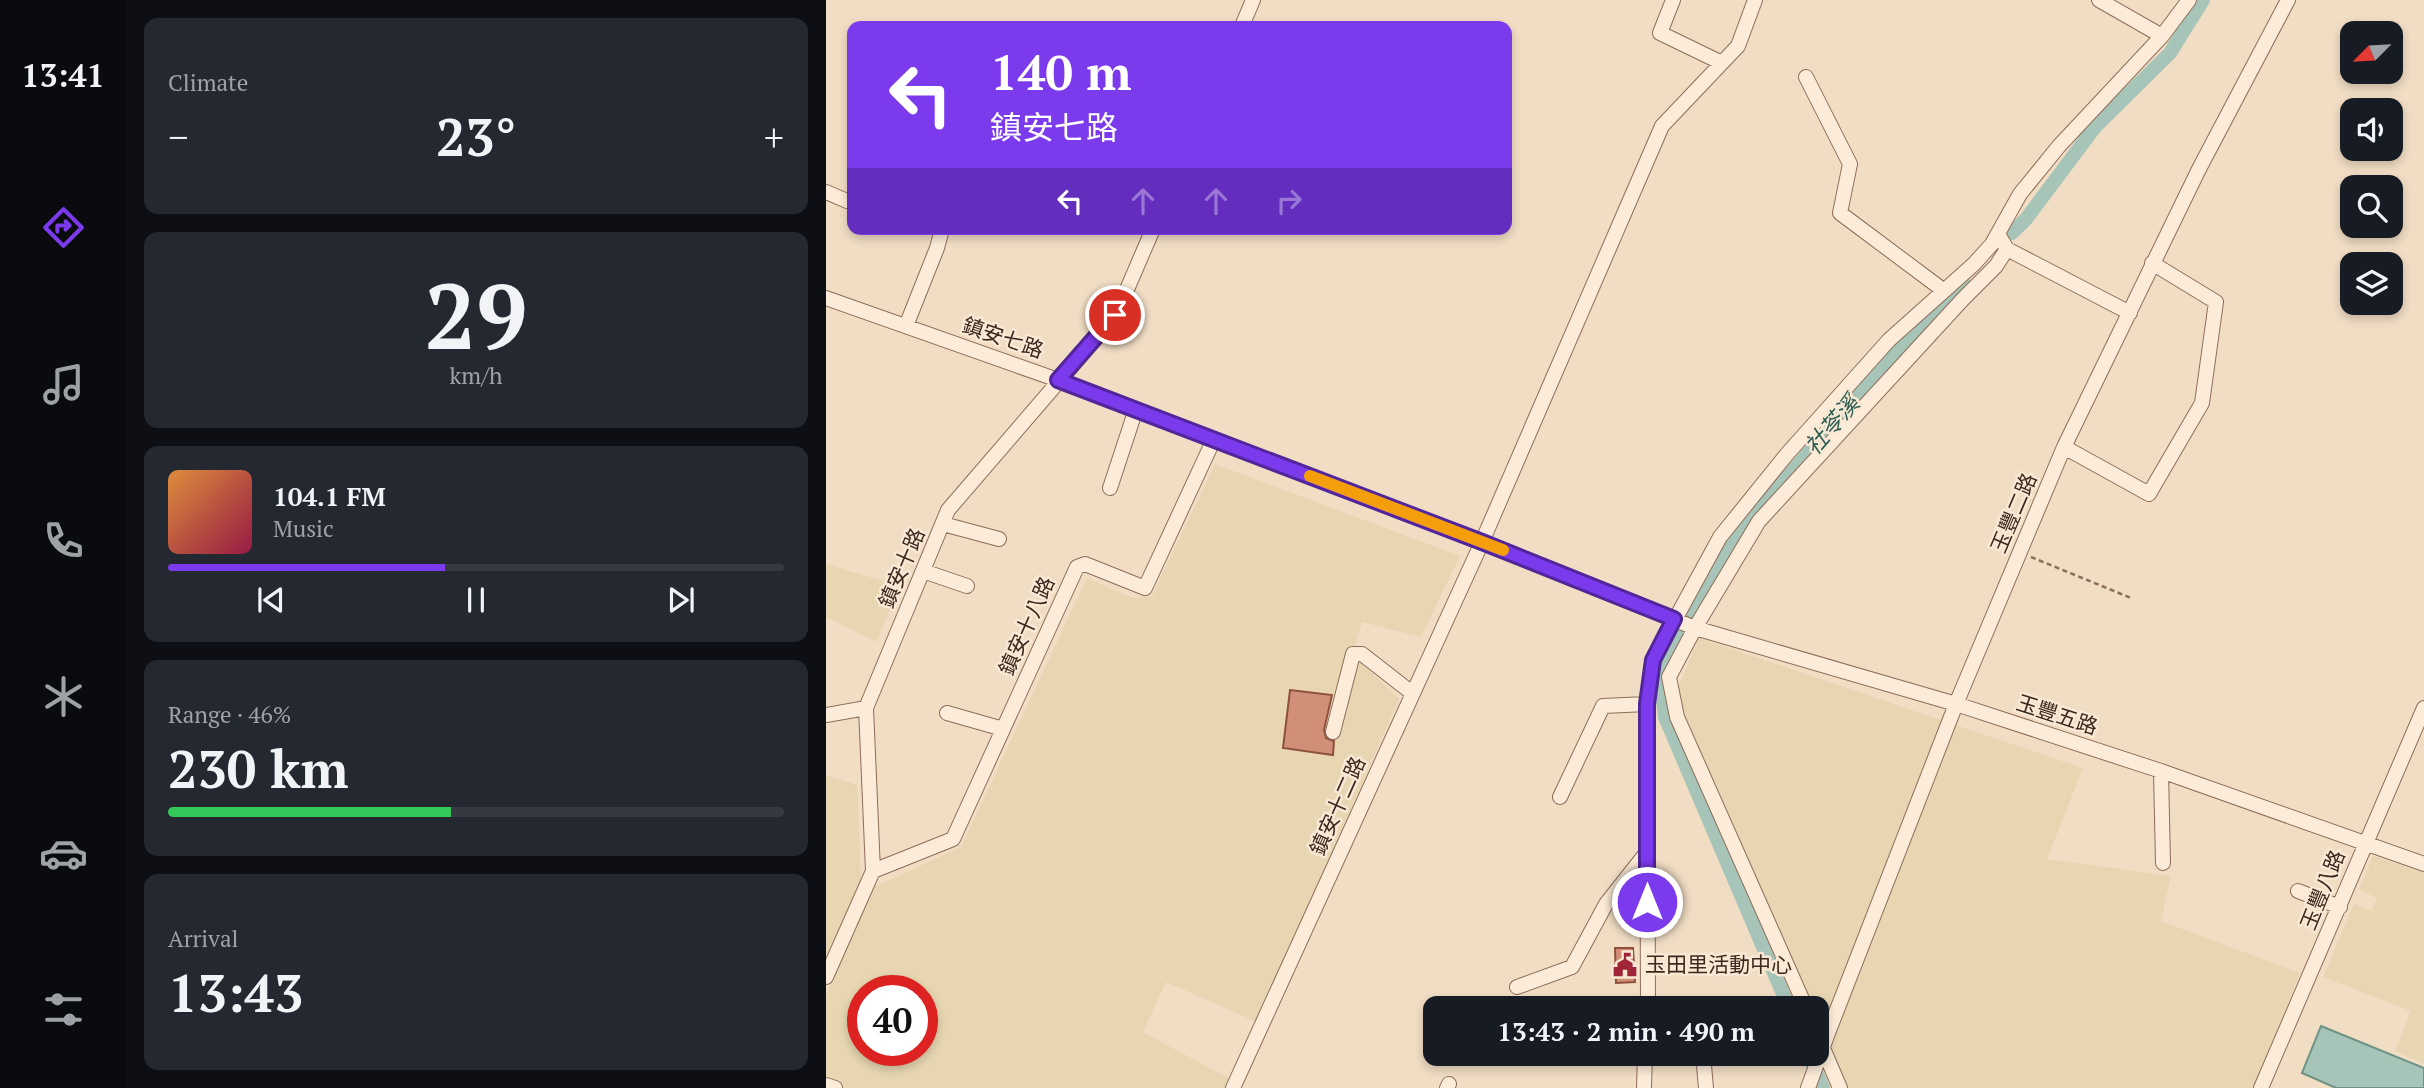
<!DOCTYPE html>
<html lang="en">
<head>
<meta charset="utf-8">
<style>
	:root { --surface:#171b24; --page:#242831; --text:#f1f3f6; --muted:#9ea1a6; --line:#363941; --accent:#7c3aed }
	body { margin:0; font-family:"PT Serif","Noto Sans TC",serif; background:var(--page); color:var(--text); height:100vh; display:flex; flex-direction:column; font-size:26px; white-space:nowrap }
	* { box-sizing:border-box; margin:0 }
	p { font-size:23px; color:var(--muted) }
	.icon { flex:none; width:38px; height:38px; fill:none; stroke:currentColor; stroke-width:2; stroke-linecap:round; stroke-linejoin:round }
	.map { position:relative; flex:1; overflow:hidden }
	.sheet { display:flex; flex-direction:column; gap:18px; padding:18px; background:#0d0f14; width:700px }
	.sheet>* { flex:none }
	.top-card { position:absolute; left:21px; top:21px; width:665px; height:214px; border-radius:14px; box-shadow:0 4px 10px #0003; background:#7c3aed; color:#fff; overflow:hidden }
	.needle { width:46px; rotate:246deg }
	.fabs { position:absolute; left:1514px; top:21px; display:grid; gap:14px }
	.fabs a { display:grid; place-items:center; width:63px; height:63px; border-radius:14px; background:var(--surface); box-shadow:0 4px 10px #0003; font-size:35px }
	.speed { position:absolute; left:21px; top:975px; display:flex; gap:14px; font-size:35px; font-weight:700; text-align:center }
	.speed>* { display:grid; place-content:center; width:91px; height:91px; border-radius:50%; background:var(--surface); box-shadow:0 4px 10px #0003; line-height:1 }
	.speed .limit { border:10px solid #d22; background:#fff; color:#111 }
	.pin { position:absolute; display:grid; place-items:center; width:60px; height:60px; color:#fff; margin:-30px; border:4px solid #fff; border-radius:50%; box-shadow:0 2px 7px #0007 }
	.me { position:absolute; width:77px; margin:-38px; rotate:0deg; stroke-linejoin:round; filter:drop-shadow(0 0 5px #0008) }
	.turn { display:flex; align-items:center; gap:24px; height:147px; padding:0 28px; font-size:32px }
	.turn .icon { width:91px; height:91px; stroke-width:2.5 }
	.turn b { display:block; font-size:49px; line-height:60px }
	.lanes { display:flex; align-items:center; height:66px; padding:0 28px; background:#0003; justify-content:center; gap:35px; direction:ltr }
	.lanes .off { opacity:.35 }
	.big { font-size:52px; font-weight:600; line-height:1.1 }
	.sheet .tile { flex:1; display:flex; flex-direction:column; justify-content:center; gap:10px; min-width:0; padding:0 24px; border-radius:14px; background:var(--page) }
	.sheet .dial { align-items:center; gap:0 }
	.dial b { font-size:91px; line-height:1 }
	.song { display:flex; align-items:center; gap:21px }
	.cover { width:84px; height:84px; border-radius:10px; background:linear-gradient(135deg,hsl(30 70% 55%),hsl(340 70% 35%)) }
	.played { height:7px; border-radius:4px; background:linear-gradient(90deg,var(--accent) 45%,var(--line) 45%) }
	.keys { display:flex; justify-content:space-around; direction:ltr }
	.heat { display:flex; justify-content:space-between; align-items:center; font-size:38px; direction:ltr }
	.charge { height:10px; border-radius:5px; background:linear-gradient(90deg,#34c759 46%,var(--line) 0) }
	.trip { position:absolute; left:597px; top:996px; width:406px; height:70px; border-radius:14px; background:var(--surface); box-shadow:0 4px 10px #0003; font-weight:600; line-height:70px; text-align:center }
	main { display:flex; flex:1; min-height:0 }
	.tabs { display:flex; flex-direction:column; width:126px; justify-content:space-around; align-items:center; background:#090b0e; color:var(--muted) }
	.tabs .icon { width:49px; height:49px }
	.tabs .current { color:var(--accent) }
	.tabs b { font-size:32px; color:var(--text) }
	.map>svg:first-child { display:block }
	.farmland { fill:#e7d6b1; fill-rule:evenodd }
	.water { fill:#a6c4b7; stroke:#6c9383; stroke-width:2 }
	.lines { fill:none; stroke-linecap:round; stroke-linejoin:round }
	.canal { stroke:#a6c4b7; stroke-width:14 }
	.building { fill:#d28f77; stroke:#8e513d; stroke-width:2 }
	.minor-casing { stroke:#8d6d59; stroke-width:16 }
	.path { stroke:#8d6d59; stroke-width:2.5; stroke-dasharray:5 3.5; stroke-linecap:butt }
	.minor { stroke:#fbebd8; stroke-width:14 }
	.route-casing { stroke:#51269a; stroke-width:18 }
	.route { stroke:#7c3aed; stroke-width:12 }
	.slow { stroke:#f59e0b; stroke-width:12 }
	.labels { text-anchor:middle; stroke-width:5; stroke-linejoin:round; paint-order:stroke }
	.street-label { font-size:21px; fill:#3c281e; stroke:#f8e8d4 }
	.poi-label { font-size:21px; fill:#3c281e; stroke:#f8e8d4; text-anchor:start }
	.water-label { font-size:23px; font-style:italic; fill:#2c5d52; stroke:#f8e8d4 }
</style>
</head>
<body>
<main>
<nav class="tabs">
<b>13:41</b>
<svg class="icon current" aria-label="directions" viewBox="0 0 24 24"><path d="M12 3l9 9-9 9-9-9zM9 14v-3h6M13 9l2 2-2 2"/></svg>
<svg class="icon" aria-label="music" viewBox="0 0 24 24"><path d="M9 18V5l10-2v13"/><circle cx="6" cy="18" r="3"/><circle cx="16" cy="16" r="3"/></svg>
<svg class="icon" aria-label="phone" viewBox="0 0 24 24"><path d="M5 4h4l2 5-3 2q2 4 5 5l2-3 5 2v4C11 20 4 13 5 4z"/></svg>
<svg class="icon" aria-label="climate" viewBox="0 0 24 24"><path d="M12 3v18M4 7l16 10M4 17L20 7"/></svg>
<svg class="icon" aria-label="car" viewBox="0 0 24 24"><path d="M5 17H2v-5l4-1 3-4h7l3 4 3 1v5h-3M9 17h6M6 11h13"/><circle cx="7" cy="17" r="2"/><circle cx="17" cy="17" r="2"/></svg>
<svg class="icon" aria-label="filters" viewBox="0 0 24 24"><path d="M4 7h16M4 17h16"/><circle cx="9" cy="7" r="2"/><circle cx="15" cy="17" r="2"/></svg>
</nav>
<section class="sheet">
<div class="tile"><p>Climate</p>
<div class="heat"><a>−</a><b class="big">23°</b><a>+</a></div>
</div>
<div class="tile dial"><b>29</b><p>km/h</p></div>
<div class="tile">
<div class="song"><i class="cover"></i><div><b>104.1 FM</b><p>Music</p></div></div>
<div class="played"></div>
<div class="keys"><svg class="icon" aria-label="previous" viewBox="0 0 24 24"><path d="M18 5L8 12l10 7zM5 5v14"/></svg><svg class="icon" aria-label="pause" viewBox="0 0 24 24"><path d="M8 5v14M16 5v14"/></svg><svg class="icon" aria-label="next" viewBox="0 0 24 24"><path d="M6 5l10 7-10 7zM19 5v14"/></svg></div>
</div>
<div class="tile"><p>Range · 46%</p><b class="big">230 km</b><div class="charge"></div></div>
<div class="tile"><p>Arrival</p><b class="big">13:43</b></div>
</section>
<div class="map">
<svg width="1598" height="1088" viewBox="0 0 1598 1088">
	<rect width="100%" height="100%" fill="#f1ddc4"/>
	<!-- farmland -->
	<path class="farmland" d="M389,464L634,556L595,637L536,622L527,655L573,699L431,1022L340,982L317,1032L404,1079L400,1088H0V994L46,888L135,847L261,578L307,598L326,596ZM464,690L514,697L506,755L457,748ZM37,990H96V1050H37Z
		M0,564L74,586L50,642L0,617Z
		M873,638L1257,768L1221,859L1345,876L1335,921L1474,973L1429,1088H1016L991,1029L990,1008H981L848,697Z
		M0,775L31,785L35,880L0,957Z
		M1547,856L1598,873V1064L1569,1051L1585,1011L1497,977L1528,904L1546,911L1551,898L1533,890Z"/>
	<!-- water -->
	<path class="water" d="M1495,1026L1598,1068V1088H1510L1476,1073Z"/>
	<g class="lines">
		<!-- canal -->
		<path class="canal" d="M1186,233L1200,219L1269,127L1344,53L1377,0
			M865,614L908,538L1093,326L1137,282
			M854,634C836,665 834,683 839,717L963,1008
			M982,1054L997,1088"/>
	</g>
	<!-- building -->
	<path class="building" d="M464,690L506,695L498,730L500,738L508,741L507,755L457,748Z
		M789,948H807L809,982L790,983Z"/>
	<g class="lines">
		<!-- minor casing -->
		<g class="minor-casing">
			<path id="minor" d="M847,0L834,33L896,63
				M1273,0L1336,36
				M416,26L427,0
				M980,77L1024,164L1014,213L1117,290
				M0,192L21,201
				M1181,249L1304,313
				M0,298L232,380L656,542L869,628L1130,704L1335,771L1598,864
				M80,326L111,248L116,229
				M1238,447L1323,494L1376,403L1390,302L1326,263
				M284,488L310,409
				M117,524L173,539
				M97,571L141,586
				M121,713L177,729
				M0,715L40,708
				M507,732L527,654H536L586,693
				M1335,771L1337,863
				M734,797L777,706L821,704
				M47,871L127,839L251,567L259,564L319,588L388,439
				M1472,891L1514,907
				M0,977L47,871L40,708L122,510L290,315L327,229
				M691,987L746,967L780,904L821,852
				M822,1008L821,704L827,660L894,537L961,454L1063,340L1148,264L1166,244L1194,194L1233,146L1336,36L1363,0
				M980,1008L851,717L843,677L869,628L933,521L1137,299L1170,266L1181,249L1172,234
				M990,1032L1014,1088
				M877,1054L880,1088
				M0,1085L9,1088
				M407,1088L656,542L836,126L912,46L929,0
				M621,1088L623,1084
				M818,1088L819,1054
				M982,1088L1002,1033L1130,704L1238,447L1373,169L1462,0
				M1435,1088L1598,708"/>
		</g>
		<!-- path -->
		<path class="path" d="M1205,557L1305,598"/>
		<!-- minor -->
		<use href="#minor" class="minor"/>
	</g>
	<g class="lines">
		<!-- route casing -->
		<g class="route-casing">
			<path id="route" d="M289,315L232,380L656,542L848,619L827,660L821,704V902"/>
		</g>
		<!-- route -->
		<use href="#route" class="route"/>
		<!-- slow -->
		<path class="slow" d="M484,476L677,550"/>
	</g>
	<!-- icons -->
	<defs>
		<g id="civic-bare" transform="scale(1.89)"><path d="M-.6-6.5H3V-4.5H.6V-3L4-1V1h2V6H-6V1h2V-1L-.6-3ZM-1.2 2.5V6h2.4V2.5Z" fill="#a02538" stroke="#f8e8d4" stroke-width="2.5" paint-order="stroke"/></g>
	</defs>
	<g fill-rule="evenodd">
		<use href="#civic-bare" x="799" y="965"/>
	</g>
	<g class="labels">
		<!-- street labels -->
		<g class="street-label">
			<text transform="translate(177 338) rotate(19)" y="7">鎮安七路</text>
			<text transform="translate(1188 513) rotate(-67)" y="7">玉豐二路</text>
			<text transform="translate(76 568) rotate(-67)" y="7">鎮安十路</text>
			<text transform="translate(201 626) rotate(-66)" y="7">鎮安十八路</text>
			<text transform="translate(1231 715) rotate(18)" y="7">玉豐五路</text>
			<text transform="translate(512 806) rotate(-66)" y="7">鎮安十二路</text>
			<text transform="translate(1497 890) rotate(-68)" y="7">玉豐八路</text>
		</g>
		<!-- poi labels -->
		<g class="poi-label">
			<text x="819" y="972">玉田里活動中心</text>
		</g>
		<!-- water labels -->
		<g class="water-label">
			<text transform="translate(1006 425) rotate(-49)" y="8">社苓溪</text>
		</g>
	</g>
</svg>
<div class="fabs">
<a><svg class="needle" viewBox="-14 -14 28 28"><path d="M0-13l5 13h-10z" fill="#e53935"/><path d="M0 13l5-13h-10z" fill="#9ea1a6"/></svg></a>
<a><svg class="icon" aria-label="sound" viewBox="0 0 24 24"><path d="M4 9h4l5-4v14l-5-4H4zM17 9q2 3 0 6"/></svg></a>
<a><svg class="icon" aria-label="search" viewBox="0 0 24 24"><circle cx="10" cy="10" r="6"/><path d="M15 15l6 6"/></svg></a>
<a><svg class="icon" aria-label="layers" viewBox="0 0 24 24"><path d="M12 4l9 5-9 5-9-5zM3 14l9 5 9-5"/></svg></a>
</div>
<div class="speed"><div class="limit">40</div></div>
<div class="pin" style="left:289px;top:315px;background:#d93025"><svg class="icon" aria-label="arrive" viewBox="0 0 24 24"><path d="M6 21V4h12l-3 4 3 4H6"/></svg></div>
<svg class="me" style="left:821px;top:902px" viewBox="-20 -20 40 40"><circle r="17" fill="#7c3aed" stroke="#fff" stroke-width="3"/><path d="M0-11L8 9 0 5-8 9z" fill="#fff"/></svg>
<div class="trip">13:43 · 2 min · 490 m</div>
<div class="top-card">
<div class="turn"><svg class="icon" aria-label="left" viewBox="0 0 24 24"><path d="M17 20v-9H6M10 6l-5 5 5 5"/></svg><div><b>140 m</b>鎮安七路</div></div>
<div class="lanes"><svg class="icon" aria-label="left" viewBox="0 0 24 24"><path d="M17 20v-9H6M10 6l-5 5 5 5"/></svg><svg class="icon off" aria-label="ahead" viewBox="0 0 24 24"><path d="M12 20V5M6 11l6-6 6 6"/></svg><svg class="icon off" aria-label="ahead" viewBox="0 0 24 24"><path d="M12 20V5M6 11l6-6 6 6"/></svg><svg class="icon off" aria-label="right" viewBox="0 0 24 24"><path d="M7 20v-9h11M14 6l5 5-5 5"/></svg></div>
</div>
</div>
</main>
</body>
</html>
